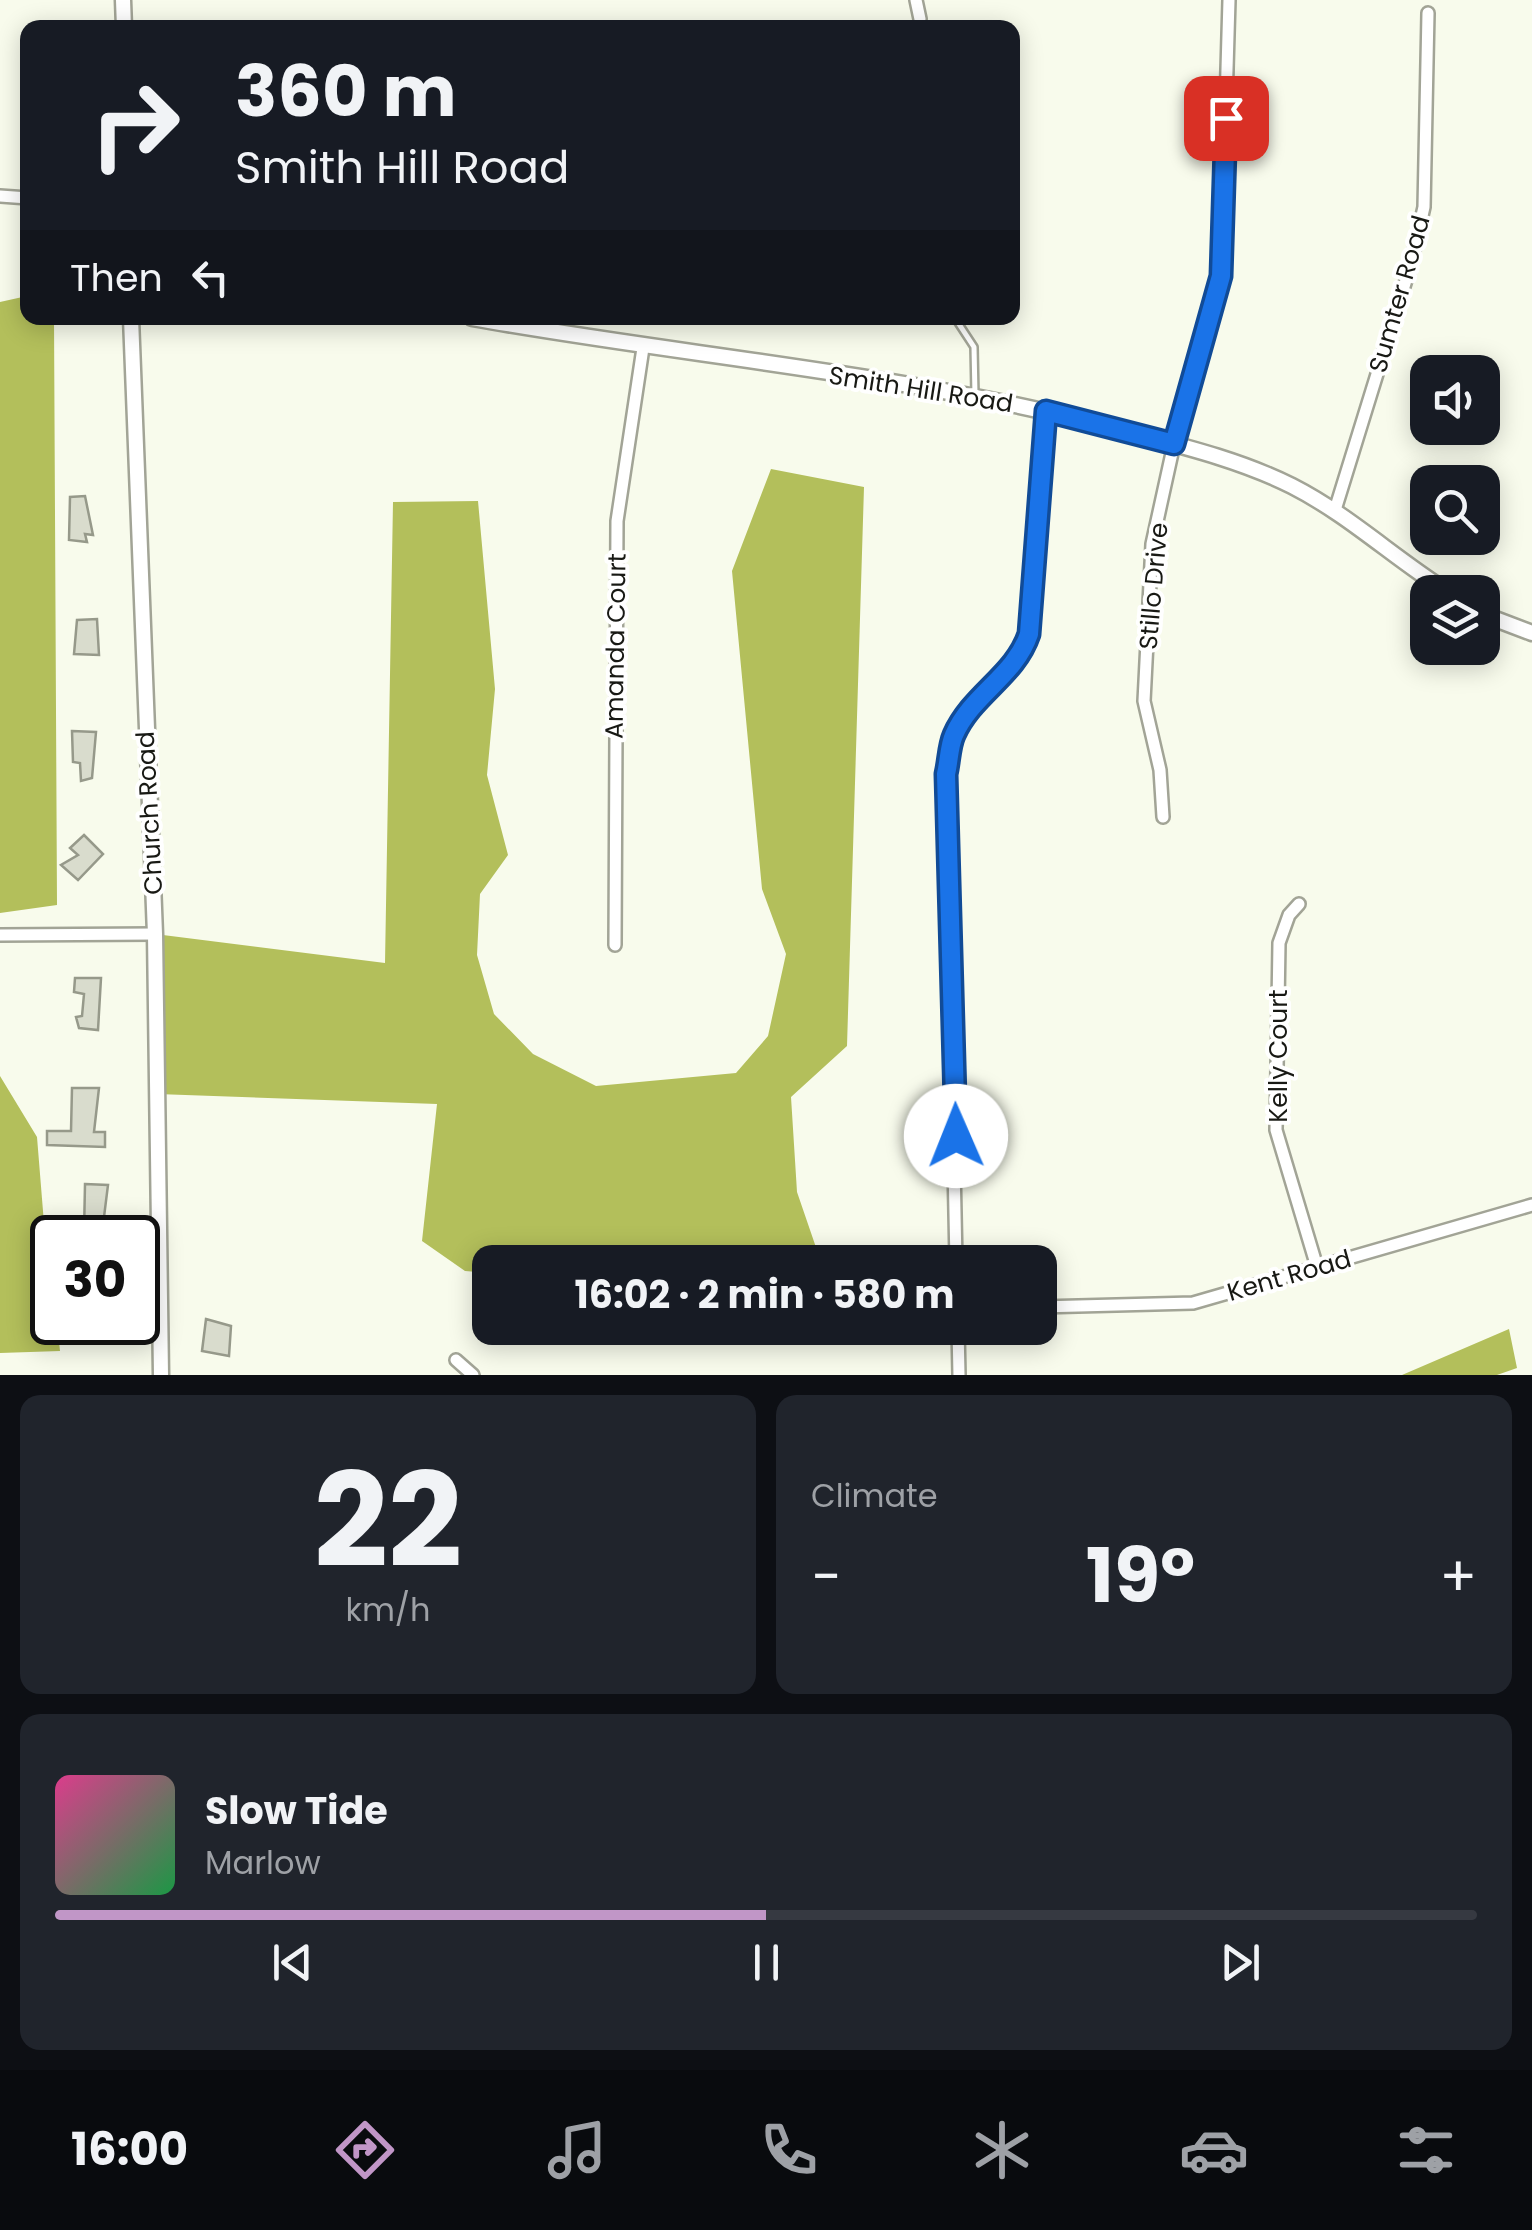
<!DOCTYPE html>
<html lang="en">
<head>
<meta charset="utf-8">
<style>
	:root { --surface:#171b24; --page:#20242c; --text:#f1f3f6; --muted:#9ea1a6; --line:#363941; --accent:#c196c7 }
	body { margin:0; font-family:Poppins,sans-serif; background:var(--page); color:var(--text); height:100vh; display:flex; flex-direction:column; font-size:38px; white-space:nowrap }
	* { box-sizing:border-box; margin:0 }
	p { font-size:32px; color:var(--muted) }
	.icon { flex:none; width:55px; height:55px; fill:none; stroke:currentColor; stroke-width:2; stroke-linecap:round; stroke-linejoin:round }
	.map { position:relative; height:1375px; overflow:hidden }
	.side { display:flex; flex-direction:column; gap:20px; padding:20px; background:#0d0f14; flex:1 }
	.side>* { flex:none }
	.guide { position:absolute; left:20px; top:20px; width:1000px; height:305px; border-radius:20px; box-shadow:0 5px 25px #0003; background:#171b24; color:var(--text); overflow:hidden }
	.controls { position:absolute; left:1410px; top:355px; display:grid; gap:20px }
	.controls a { display:grid; place-items:center; width:90px; height:90px; border-radius:20px; background:var(--surface); box-shadow:0 5px 25px #0003; font-size:50px }
	.speed { position:absolute; left:30px; top:1215px; display:flex; gap:20px; font-size:50px; font-weight:700; text-align:center }
	.speed>* { display:grid; place-content:center; width:130px; height:130px; border-radius:50%; background:var(--surface); box-shadow:0 5px 25px #0003; line-height:1 }
	.speed .limit { border:5px solid #111; border-radius:15px; background:#fff; color:#111 }
	.pin { position:absolute; display:grid; place-items:center; width:85px; height:85px; color:#fff; margin:-42px; border-radius:20px; box-shadow:0 5px 15px #0006 }
	.me { position:absolute; width:110px; margin:-55px; rotate:359deg; stroke-linejoin:round; filter:drop-shadow(0 0 8px #0008) }
	.turn { display:flex; align-items:center; gap:35px; height:210px; padding:0 50px; font-size:45px }
	.turn .icon { width:130px; height:130px; stroke-width:2.5 }
	.turn b { display:block; font-size:70px; line-height:85px }
	.then { display:flex; align-items:center; height:95px; padding:0 50px; background:#0003; gap:20px; font-size:38px }
	.big { font-size:75px; font-weight:700; line-height:1.1 }
	.side .card { flex:1; display:flex; flex-direction:column; justify-content:center; gap:15px; min-width:0; padding:0 35px; border-radius:20px; background:var(--page) }
	.side .dial { align-items:center; gap:0 }
	.dial b { font-size:130px; line-height:1 }
	.song { display:flex; align-items:center; gap:30px }
	.cover { width:120px; height:120px; border-radius:15px; background:linear-gradient(135deg,hsl(330 70% 55%),hsl(140 70% 35%)) }
	.played { height:10px; border-radius:5px; background:linear-gradient(90deg,var(--accent) 50%,var(--line) 50%) }
	.keys { display:flex; justify-content:space-around; direction:ltr }
	.heat { display:flex; justify-content:space-between; align-items:center; font-size:55px; direction:ltr }
	.side .tiles { flex:1; display:grid; gap:20px; grid-template-columns:1fr 1fr }
	.card:last-child { grid-column:span 2 }
	.trip { position:absolute; left:472px; top:1245px; width:585px; height:100px; border-radius:20px; background:var(--surface); box-shadow:0 5px 25px #0003; font-weight:700; line-height:100px; text-align:center }
	.tabs { display:flex; height:160px; justify-content:space-around; align-items:center; background:#090b0e; color:var(--muted) }
	.tabs .icon { width:70px; height:70px }
	.tabs .on { color:var(--accent) }
	.tabs b { font-size:45px; color:var(--text) }
	.map>svg:first-child { display:block }
	.forest { fill:#b3bf5b }
	.building { fill:#d9dccd; stroke:#96998a; stroke-width:2.5 }
	.lines { fill:none; stroke-linecap:round; stroke-linejoin:round }
	.service-casing { stroke:#a2a496; stroke-width:10 }
	.minor-casing { stroke:#a2a496; stroke-width:16 }
	.tertiary-casing { stroke:#a2a496; stroke-width:19 }
	.service { stroke:#fff; stroke-width:5 }
	.minor { stroke:#fff; stroke-width:11 }
	.tertiary { stroke:#fff; stroke-width:14 }
	.route-casing { stroke:#114b97; stroke-width:25 }
	.route { stroke:#1a73e8; stroke-width:18 }
	.labels { text-anchor:middle; stroke-width:8; stroke-linejoin:round; paint-order:stroke }
	.street-label { font-size:25px; fill:#181914; stroke:#fff }
</style>
</head>
<body>
<div class="map">
<svg width="1532" height="1375" viewBox="0 0 1532 1375">
	<rect width="100%" height="100%" fill="#f8fbec"/>
	<!-- forest -->
	<path class="forest" d="M27,296L28,318H54L57,905L0,913V302Z
		M771,469L864,487L847,1046L791,1097L797,1192L821,1262H490V1273L465,1271L422,1241L437,1104L157,1094L155,934L385,963L393,502L478,501L495,689L487,775L508,855L480,894L477,955L494,1014L533,1054L596,1086L736,1073L768,1036L786,954L762,889L732,571Z
		M0,1076L37,1137L52,1322L57,1323L60,1351L0,1353Z
		M1509,1329L1517,1368L1497,1375H1402Z"/>
	<!-- building -->
	<path class="building" d="M85,496L93,535L85,534L87,542L69,540L70,497Z
		M97,619L99,655L74,654L77,620Z
		M72,731L96,732L92,778L81,781L80,763L73,762Z
		M84,835L103,854L78,880L61,865L78,855L70,848Z
		M75,978H101L98,1030L79,1028L76,1017L82,1016L84,994L74,992Z
		M72,1088H99L94,1132H105V1147L47,1145V1131H71Z
		M85,1184L108,1185L102,1233H84Z
		M206,1319L231,1326L229,1356L202,1351Z"/>
	<g class="lines">
		<!-- service casing -->
		<g class="service-casing">
			<path id="service" d="M955,318L974,347L975,395"/>
		</g>
		<!-- minor casing -->
		<g class="minor-casing">
			<path id="minor" d="M916,0L920,19
				M0,196L28,198
				M1335,510L1411,264L1424,207L1428,13
				M1163,817L1160,770L1144,701L1152,544L1174,444L1221,276L1229,0
				M1299,904L1289,915L1279,943L1276,1130L1317,1267
				M0,935L155,934
				M615,945L617,521L643,348
				M956,1262L946,774C949,762 949,746 954,735C972,694 1015,676 1029,635L1046,411
				M1040,1307L1193,1303L1532,1205
				M958,1328L959,1375
				M456,1360L473,1375"/>
		</g>
		<!-- tertiary casing -->
		<g class="tertiary-casing">
			<path id="tertiary" d="M123,0L124,28
				M131,318L155,934L161,1375
				M472,318C685,356 903,373 1113,428C1173,444 1236,458 1292,486C1349,515 1395,559 1448,592
				M1482,614L1532,633"/>
		</g>
		<!-- service -->
		<use href="#service" class="service"/>
		<!-- minor -->
		<use href="#minor" class="minor"/>
		<!-- tertiary -->
		<use href="#tertiary" class="tertiary"/>
	</g>
	<g class="lines">
		<!-- route casing -->
		<g class="route-casing">
			<path id="route" d="M956,1136L946,774C949,762 949,746 954,735C972,694 1015,676 1029,634L1046,411L1174,444L1221,276L1226,118"/>
		</g>
		<!-- route -->
		<use href="#route" class="route"/>
	</g>
	<g class="labels">
		<!-- street labels -->
		<g class="street-label">
			<text transform="translate(1399 294) rotate(-74)" y="9">Sumter Road</text>
			<text transform="translate(921 389) rotate(9)" y="9">Smith Hill Road</text>
			<text transform="translate(1153 586) rotate(-85)" y="9">Stillo Drive</text>
			<text transform="translate(615 646) rotate(-89)" y="9">Amanda Court</text>
			<text transform="translate(149 813) rotate(-93)" y="9">Church Road</text>
			<text transform="translate(1278 1056) rotate(-90)" y="9">Kelly Court</text>
			<text transform="translate(1289 1275) rotate(-16)" y="9">Kent Road</text>
		</g>
	</g>
</svg>
<div class="controls">
<a><svg class="icon" aria-label="sound" viewBox="0 0 24 24"><path d="M4 9h4l5-4v14l-5-4H4zM17 9q2 3 0 6"/></svg></a>
<a><svg class="icon" aria-label="search" viewBox="0 0 24 24"><circle cx="10" cy="10" r="6"/><path d="M15 15l6 6"/></svg></a>
<a><svg class="icon" aria-label="layers" viewBox="0 0 24 24"><path d="M12 4l9 5-9 5-9-5zM3 14l9 5 9-5"/></svg></a>
</div>
<div class="speed"><div class="limit">30</div></div>
<div class="pin" style="left:1226px;top:118px;background:#d93025"><svg class="icon" aria-label="arrive" viewBox="0 0 24 24"><path d="M6 21V4h12l-3 4 3 4H6"/></svg></div>
<svg class="me" style="left:956px;top:1136px" viewBox="-20 -20 40 40"><circle r="19" fill="#fff"/><path d="M0-13L10 11 0 6-10 11z" fill="#1a73e8"/></svg>
<div class="trip">16:02 · 2 min · 580 m</div>
<div class="guide">
<div class="turn"><svg class="icon" aria-label="right" viewBox="0 0 24 24"><path d="M7 20v-9h11M14 6l5 5-5 5"/></svg><div><b>360 m</b>Smith Hill Road</div></div>
<div class="then">Then<svg class="icon" aria-label="left" viewBox="0 0 24 24"><path d="M17 20v-9H6M10 6l-5 5 5 5"/></svg></div>
</div>
</div>
<section class="side">
<div class="tiles">
<div class="card dial"><b>22</b><p>km/h</p></div>
<div class="card"><p>Climate</p>
<div class="heat"><a>−</a><b class="big">19°</b><a>+</a></div>
</div>
<div class="card">
<div class="song"><i class="cover"></i><div><b>Slow Tide</b><p>Marlow</p></div></div>
<div class="played"></div>
<div class="keys"><svg class="icon" aria-label="previous" viewBox="0 0 24 24"><path d="M18 5L8 12l10 7zM5 5v14"/></svg><svg class="icon" aria-label="pause" viewBox="0 0 24 24"><path d="M8 5v14M16 5v14"/></svg><svg class="icon" aria-label="next" viewBox="0 0 24 24"><path d="M6 5l10 7-10 7zM19 5v14"/></svg></div>
</div>
</div>
</section>
<nav class="tabs">
<b>16:00</b>
<svg class="icon on" aria-label="directions" viewBox="0 0 24 24"><path d="M12 3l9 9-9 9-9-9zM9 14v-3h6M13 9l2 2-2 2"/></svg>
<svg class="icon" aria-label="music" viewBox="0 0 24 24"><path d="M9 18V5l10-2v13"/><circle cx="6" cy="18" r="3"/><circle cx="16" cy="16" r="3"/></svg>
<svg class="icon" aria-label="phone" viewBox="0 0 24 24"><path d="M5 4h4l2 5-3 2q2 4 5 5l2-3 5 2v4C11 20 4 13 5 4z"/></svg>
<svg class="icon" aria-label="climate" viewBox="0 0 24 24"><path d="M12 3v18M4 7l16 10M4 17L20 7"/></svg>
<svg class="icon" aria-label="car" viewBox="0 0 24 24"><path d="M5 17H2v-5l4-1 3-4h7l3 4 3 1v5h-3M9 17h6M6 11h13"/><circle cx="7" cy="17" r="2"/><circle cx="17" cy="17" r="2"/></svg>
<svg class="icon" aria-label="filters" viewBox="0 0 24 24"><path d="M4 7h16M4 17h16"/><circle cx="9" cy="7" r="2"/><circle cx="15" cy="17" r="2"/></svg>
</nav>
</body>
</html>
